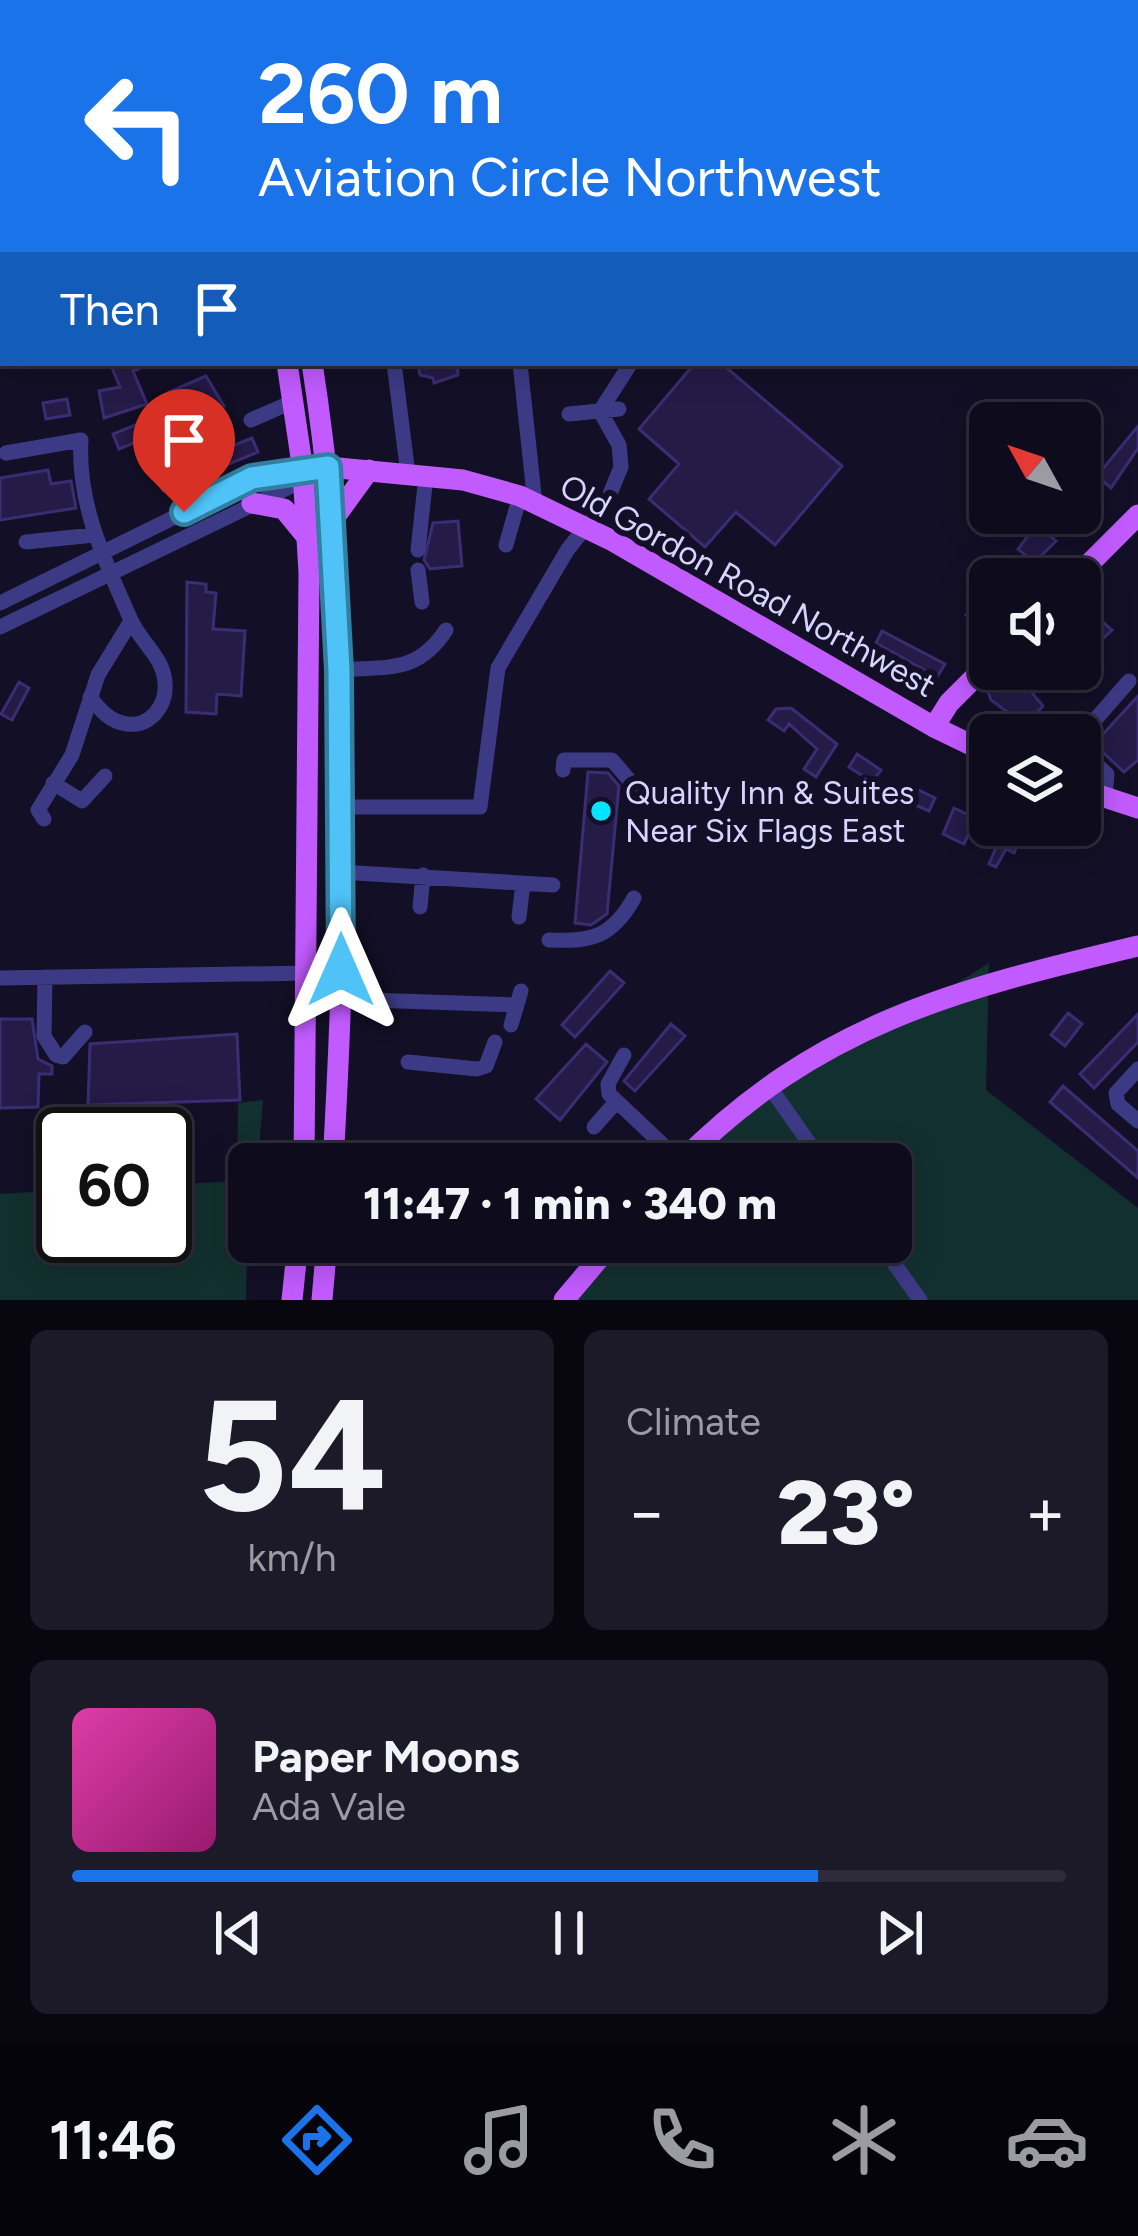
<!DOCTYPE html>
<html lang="en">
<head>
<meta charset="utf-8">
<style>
	:root { --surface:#0e0b1c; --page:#1c1929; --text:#f1f3f6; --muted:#9b9ba3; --line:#2e2b3b; --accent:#1a73e8 }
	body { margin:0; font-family:Figtree,sans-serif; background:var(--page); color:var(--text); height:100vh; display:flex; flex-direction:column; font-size:45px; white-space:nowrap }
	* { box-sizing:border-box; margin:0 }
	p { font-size:39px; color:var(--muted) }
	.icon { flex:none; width:66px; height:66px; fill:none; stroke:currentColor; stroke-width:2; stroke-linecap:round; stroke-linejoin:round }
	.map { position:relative; height:1300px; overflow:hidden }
	.side { display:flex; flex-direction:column; gap:30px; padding:30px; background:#08060f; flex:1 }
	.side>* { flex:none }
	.banner { position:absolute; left:0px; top:0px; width:1140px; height:366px; box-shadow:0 6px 30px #0003,0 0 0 3px var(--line); background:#1a73e8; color:#fff; overflow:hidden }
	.needle { width:78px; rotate:310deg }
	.controls { position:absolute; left:969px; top:402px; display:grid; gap:24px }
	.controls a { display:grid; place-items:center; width:132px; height:132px; border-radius:18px; background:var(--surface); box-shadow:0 6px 30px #0003,0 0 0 3px var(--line); font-size:60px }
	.speed { position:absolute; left:36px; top:1107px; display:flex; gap:24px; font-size:60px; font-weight:700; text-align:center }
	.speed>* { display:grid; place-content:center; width:156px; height:156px; border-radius:50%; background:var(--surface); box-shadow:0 6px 30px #0003,0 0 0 3px var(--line); line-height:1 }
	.speed .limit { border:6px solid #111; border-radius:18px; background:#fff; color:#111 }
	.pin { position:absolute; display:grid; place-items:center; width:102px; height:102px; color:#fff; margin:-123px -51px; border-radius:50% 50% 50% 0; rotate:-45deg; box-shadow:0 0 12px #0007 }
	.pin .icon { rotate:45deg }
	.me { position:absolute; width:132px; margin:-66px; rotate:0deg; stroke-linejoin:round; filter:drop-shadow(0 0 9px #0008) }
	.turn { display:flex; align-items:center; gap:42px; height:252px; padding:0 60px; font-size:54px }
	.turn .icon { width:156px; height:156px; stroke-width:2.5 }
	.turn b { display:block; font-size:84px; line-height:102px }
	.then { display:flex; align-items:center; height:114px; padding:0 60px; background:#0003; gap:24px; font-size:45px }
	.big { font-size:90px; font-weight:800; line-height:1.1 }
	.side .tile { flex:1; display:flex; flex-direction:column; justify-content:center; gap:18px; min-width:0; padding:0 42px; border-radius:18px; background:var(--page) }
	.side .dial { align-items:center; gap:0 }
	.dial b { font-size:156px; line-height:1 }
	.song { display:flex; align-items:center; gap:36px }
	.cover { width:144px; height:144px; border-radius:18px; background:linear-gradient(135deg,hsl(320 70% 55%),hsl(320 70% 35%)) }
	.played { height:12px; border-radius:6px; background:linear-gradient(90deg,var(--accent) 75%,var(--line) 75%) }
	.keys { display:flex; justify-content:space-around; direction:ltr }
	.heat { display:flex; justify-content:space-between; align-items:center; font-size:66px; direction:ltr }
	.side .tiles { flex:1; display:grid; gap:30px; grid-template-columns:1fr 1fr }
	.tile:last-child { grid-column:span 2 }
	.trip { position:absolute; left:228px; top:1143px; width:684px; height:120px; border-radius:18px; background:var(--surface); box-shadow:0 6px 30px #0003,0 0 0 3px var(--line); font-weight:800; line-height:120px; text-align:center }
	.tab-bar { display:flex; height:192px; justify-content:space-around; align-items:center; background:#06040b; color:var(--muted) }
	.tab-bar .icon { width:84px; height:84px }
	.tab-bar .selected { color:var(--accent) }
	.tab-bar b { font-size:54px; color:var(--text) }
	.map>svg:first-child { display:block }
	.green { fill:#12302f }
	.building { fill:#241b47; stroke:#3b2d73; stroke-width:3 }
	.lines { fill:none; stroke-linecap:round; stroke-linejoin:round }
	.minor { stroke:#3d3a85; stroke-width:15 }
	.major { stroke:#c25bff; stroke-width:21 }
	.route-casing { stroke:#337fa1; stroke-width:30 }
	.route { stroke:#4fc3f7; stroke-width:21 }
	.poi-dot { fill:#00e5ff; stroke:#130f26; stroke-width:4.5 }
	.labels { text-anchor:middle; stroke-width:12; stroke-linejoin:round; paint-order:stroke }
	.street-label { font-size:33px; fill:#d9d4ff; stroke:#130f26 }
	.poi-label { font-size:33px; fill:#d9d4ff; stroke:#130f26; text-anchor:start }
</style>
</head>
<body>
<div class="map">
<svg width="1138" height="1300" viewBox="0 0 1138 1300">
	<rect width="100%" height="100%" fill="#130f26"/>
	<!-- green -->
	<path class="green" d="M0,0H145L146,3H3L0,122Z
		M989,963L986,1090L1138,1208V1300H578L626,1242H891V1164H691L805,1061L932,999Z
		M263,1100L258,1164H249L246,1300H0V1194L63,1190V1236H165V1185L237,1181L238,1103Z"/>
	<!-- building -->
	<path class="building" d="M110,363H153L133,371L147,404L104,418L99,391L120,387Z
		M418,363H457L458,375L434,383L433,378L420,375Z
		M695,363H721L842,466L775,545L736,512L705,547L649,499L679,464L639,429Z
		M206,376L224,406L219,408L223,417L186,433L180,419L157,428L174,470L252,438L258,452L163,491L141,440L119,449L113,434L170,411L175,406L169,392Z
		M67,399L70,415L46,419L43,403Z
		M1138,426V448L1111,488L1097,476Z
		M48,470L51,484L71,481L76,508L0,520V478Z
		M458,521L462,566L430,569L424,560L433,523Z
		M1037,524L1056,541L1024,573L1030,579H1000L1025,555L1018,549Z
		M187,582L206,584V592L216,593L213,629L245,631L241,696L217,694L216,714L186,712Z
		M990,591V613L977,626L966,615Z
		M1092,613L1112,630L1095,646L1080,634Z
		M882,631L945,664L937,677L876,643Z
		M19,682L29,688L12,720L1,714Z
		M1005,682L1017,690L1023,682L1043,706L1025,725L991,700L988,692Z
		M1138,696V760L1124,772L1094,744Z
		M791,708L837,744L816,777L804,769L817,749L789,724L784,731L768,720L776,709Z
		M857,754L881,770L872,782L849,767Z
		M588,772L608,773L619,786L607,914L591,925L575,923Z
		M906,784L935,798L929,811L899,798Z
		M954,808L1020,839L1014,853L1006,849L996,867L989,864L997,845L992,838L971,829L964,844L943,834Z
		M610,971L624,983L575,1037L562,1025Z
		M1068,1013L1082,1024L1065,1046L1051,1035Z
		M1138,1014V1042L1094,1088L1080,1074Z
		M0,1019H32L38,1059L52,1066V1074H39L38,1107L0,1108Z
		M671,1024L685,1036L635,1091L624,1081Z
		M237,1034L240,1100L88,1105L90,1044Z
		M586,1044L607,1062L560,1120L536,1099Z
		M1063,1086L1138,1151V1178L1050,1102Z"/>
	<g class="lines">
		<!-- minor -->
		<path class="minor" d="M499,0L503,3
			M783,0L787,3
			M568,3L571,0
			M805,3L807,0
			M1098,3L1100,0
			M394,363L408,474
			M520,363L535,504
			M569,414L619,409
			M251,420L292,402
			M6,453L81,440C77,504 105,561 130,618C139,641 164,657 165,683C167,706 150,727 127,724C110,722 100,710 90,697
			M26,542L94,535
			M506,545L520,496
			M418,550L426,476
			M418,570L422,602
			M0,603L252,479L308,470
			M0,627L310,477
			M339,670C388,666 417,674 446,630
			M1080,737L1129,681
			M1080,750L1107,774L1105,798
			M563,770L564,760H612L641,794
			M53,783L82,801L105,776
			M340,807H480L498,668L568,549L607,501L621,467L619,445L600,411L631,363
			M44,819L38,810L72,755L98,675L131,621
			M340,872L553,885
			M420,907L423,875
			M519,917L523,883
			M549,940C592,942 612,937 634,898
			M45,977L44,1036L56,1055L63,1057L85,1032
			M0,978L309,973
			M340,999L514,1005
			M511,1025L521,991
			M624,1055L608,1084L609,1094L681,1162
			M408,1062L477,1069L486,1066L495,1042
			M1138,1069L1116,1093L1118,1104L1138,1121
			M769,1086L824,1164
			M594,1127L615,1103
			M879,1242L920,1300"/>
		<!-- major -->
		<path class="major" d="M188,0L189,3
			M215,0L216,3
			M287,363L303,471L309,573L304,1164
			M312,363C353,626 348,899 333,1164
			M328,467L463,480L520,496L611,540L934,727L990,754
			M252,503L284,509L307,537
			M332,521L369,470
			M1074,579L1138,515
			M934,727L949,703L990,662
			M1080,789L1138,808
			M679,1164C817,1024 954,990 1138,946
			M292,1300L298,1242
			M322,1300L327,1242
			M564,1300L613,1242"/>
	</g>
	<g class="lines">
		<!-- route casing -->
		<g class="route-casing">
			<path id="route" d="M184,512L252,478L328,467L339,670L341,970"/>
		</g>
		<!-- route -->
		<use href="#route" class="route"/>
	</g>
	<!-- markers -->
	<circle class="poi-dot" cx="601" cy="811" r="12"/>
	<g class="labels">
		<!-- street labels -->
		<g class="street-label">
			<text transform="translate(748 585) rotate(29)" y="12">Old Gordon Road Northwest</text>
		</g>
		<!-- poi labels -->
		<g class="poi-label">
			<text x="625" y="804">Quality Inn &amp; Suites<tspan x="625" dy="38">Near Six Flags East</tspan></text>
		</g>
	</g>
</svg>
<div class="controls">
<a><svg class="needle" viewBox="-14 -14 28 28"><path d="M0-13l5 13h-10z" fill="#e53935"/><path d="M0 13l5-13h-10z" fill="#9b9ba3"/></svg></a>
<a><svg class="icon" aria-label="sound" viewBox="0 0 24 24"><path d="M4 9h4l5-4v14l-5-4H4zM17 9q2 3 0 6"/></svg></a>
<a><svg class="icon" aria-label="layers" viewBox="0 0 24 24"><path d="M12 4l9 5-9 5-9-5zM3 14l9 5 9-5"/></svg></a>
</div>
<div class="speed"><div class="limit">60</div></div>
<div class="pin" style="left:184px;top:512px;background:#d93025"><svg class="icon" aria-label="arrive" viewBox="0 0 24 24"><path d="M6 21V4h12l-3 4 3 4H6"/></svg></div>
<svg class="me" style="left:341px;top:970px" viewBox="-20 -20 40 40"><path d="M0-17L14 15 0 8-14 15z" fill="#4fc3f7" stroke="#fff" stroke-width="4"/></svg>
<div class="trip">11:47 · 1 min · 340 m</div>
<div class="banner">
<div class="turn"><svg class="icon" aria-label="left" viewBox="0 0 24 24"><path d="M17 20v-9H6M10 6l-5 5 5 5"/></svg><div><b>260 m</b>Aviation Circle Northwest</div></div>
<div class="then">Then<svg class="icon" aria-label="arrive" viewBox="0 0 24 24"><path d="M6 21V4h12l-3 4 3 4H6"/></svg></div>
</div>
</div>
<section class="side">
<div class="tiles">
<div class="tile dial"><b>54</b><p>km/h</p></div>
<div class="tile"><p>Climate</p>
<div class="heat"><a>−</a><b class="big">23°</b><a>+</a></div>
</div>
<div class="tile">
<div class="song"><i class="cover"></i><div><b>Paper Moons</b><p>Ada Vale</p></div></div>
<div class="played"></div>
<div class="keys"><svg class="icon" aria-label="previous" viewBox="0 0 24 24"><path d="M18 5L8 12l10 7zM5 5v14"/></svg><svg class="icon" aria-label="pause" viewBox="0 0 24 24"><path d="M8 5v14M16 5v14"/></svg><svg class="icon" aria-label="next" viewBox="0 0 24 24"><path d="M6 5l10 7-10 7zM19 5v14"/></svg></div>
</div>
</div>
</section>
<nav class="tab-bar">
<b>11:46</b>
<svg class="icon selected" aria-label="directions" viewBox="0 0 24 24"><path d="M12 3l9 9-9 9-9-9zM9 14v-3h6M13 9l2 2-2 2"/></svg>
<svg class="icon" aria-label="music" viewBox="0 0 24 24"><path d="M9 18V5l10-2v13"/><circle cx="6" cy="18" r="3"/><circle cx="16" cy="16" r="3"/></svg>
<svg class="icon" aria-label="phone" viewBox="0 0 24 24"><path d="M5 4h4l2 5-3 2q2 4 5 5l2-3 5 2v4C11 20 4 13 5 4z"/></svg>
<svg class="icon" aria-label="climate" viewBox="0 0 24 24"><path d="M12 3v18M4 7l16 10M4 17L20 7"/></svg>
<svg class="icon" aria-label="car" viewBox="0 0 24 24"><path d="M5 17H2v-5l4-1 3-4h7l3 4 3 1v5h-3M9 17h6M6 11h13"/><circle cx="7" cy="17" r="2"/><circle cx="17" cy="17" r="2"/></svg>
</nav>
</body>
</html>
